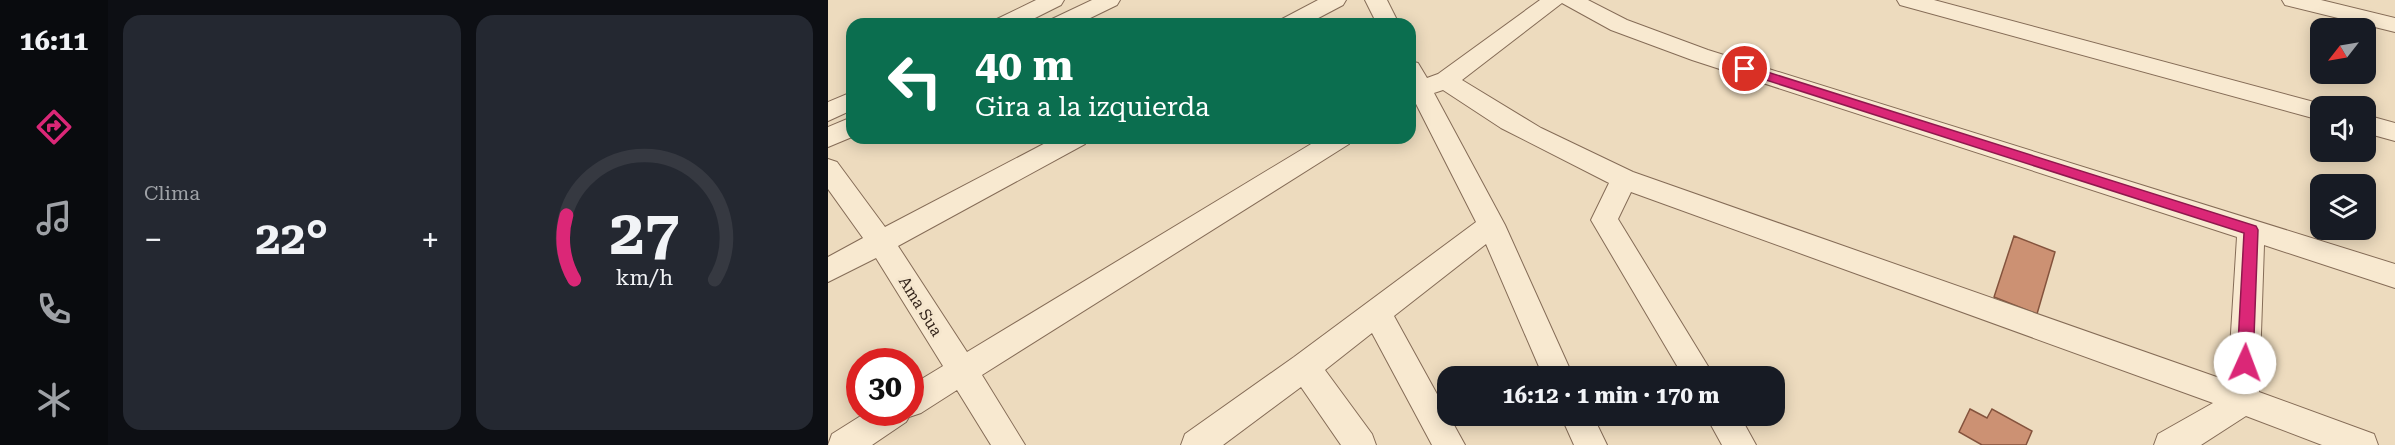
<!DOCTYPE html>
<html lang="es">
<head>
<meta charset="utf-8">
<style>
	:root { --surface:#171b24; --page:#242831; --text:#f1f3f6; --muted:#9ea1a6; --line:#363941; --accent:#db2777 }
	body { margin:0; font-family:"Roboto Serif",serif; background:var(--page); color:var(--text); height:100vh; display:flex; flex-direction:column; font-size:22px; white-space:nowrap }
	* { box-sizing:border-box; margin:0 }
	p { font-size:20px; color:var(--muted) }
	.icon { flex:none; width:33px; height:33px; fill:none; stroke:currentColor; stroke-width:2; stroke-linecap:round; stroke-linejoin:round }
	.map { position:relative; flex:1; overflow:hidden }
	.panel { display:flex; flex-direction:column; gap:15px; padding:15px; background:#0d0f14; width:720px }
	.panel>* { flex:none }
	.top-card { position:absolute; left:18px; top:18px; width:570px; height:126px; border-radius:18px; box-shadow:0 3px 15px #0003; background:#0b6e4f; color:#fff; overflow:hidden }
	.needle { width:39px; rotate:239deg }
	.tools { position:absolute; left:1482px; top:18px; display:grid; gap:12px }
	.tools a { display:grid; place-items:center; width:66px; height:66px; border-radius:12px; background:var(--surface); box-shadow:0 3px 15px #0003; font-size:30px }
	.speed { position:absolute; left:18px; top:348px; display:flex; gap:12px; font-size:30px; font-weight:700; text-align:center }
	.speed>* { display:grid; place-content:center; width:78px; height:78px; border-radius:50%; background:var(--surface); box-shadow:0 3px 15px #0003; line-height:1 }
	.speed .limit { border:9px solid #d22; background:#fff; color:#111 }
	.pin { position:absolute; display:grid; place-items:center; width:51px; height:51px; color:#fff; margin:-26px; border:3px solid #fff; border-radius:50%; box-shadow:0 2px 6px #0007 }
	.me { position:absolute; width:66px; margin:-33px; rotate:2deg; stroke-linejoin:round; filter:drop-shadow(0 0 4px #0008) }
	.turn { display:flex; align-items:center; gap:21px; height:126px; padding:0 30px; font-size:27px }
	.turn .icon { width:78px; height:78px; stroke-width:2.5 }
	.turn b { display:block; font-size:42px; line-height:51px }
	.big { font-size:45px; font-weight:700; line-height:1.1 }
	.panel .tile { flex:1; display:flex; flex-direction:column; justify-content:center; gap:9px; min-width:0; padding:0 21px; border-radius:18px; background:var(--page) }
	.panel .dial { align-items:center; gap:0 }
	.dial svg { height:156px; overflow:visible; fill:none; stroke:var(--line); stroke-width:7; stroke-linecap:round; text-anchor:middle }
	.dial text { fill:var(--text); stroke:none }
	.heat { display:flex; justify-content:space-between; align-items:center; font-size:33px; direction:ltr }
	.panel .tiles { flex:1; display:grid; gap:15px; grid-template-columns:repeat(2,1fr) }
	.trip { position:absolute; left:609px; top:366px; width:348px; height:60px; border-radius:18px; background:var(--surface); box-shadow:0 3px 15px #0003; font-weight:700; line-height:60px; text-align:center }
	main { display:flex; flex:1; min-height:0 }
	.dock { display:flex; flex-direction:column; width:108px; justify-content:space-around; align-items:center; background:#090b0e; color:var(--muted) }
	.dock .icon { width:42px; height:42px }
	.dock .on { color:var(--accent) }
	.dock b { font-size:27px; color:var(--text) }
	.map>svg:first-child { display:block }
	.building { fill:#cc9173; stroke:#84533d; stroke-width:1.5 }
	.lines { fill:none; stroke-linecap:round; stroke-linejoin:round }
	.minor-casing { stroke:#856c57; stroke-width:2 }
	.minor { fill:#f8e9d0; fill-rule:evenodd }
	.route { fill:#db2777; stroke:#8e194d; stroke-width:1.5 }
	.labels { text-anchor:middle; stroke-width:6; stroke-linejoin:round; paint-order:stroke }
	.street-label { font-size:16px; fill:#34251b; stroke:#f5e6cd }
</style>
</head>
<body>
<main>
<nav class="dock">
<b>16:11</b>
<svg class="icon on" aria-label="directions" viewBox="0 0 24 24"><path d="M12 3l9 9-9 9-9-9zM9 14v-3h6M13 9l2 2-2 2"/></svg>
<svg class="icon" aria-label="music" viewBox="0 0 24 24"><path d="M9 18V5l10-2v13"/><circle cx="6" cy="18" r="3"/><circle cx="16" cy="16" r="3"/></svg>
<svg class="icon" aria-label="phone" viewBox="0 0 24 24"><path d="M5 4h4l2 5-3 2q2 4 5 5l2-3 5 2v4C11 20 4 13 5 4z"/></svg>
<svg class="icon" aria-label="climate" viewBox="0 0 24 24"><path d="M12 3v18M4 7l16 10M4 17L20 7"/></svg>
</nav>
<section class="panel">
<div class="tiles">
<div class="tile"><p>Clima</p>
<div class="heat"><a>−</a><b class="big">22°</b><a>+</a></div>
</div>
<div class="tile dial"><svg viewBox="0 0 100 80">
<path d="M14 69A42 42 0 1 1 86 69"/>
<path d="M14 69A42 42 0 0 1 10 36" stroke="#db2777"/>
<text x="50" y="56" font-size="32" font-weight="700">27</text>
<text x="50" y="72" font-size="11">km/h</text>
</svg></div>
</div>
</section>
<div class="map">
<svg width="1567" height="445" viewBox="0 0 1567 445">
	<rect width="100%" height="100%" fill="#eddbbe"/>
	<!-- building -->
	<path class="building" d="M1186,236L1227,252L1209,314L1166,297Z
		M1142,409L1159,418L1164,409L1204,431L1198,445H1154L1131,432Z"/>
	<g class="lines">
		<!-- minor casing -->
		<g class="minor-casing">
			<path id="minor" d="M208,0H236L233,5L195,24H166L169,19Z
				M264,0H292L289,5L250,24H221L224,19Z
				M490,0H518L515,5L479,24H451L454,19Z
				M537,0H559L571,24H549Z
				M712,0H760L799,20L880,50L1567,264V288L1436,245L1431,392L1546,434L1550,445H1494L1418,416L1373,445H1326L1330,434L1385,403L803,192L790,219L886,376H855L763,220L781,183L673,128L615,90L606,93L677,225L745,376H715L658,244L566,316L637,445H604L544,333L497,370L544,434L548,445H513L473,387L395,445H353L357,434L466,357L648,222L582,92V61L590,63L599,78L610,74ZM734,3L783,30L864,60L1409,237L1400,381L805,172L713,128L634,80Z
				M1069,0H1106L1501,106H1492V120L1072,5Z
				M1454,0H1493L1567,18V32L1457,5Z
				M24,92V110L0,121V102Z
				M1538,115L1567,123V141L1538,133Z
				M24,117V137L0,147V127Z
				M227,138H260L257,144L70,246L139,352L493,138H524L521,144L154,375L197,445H163L129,390L93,413L81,417L78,422L44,445H0L4,434L39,412H82V386L115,366L48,258L0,282V257L35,238L0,189V159L9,162L57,227Z
				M733,416H765L779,445H746Z
				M878,416H912L928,445H894Z"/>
		</g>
		<!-- minor -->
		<use href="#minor" class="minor"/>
	</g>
	<!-- route -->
	<path class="route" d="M917,65L1428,226L1430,230L1425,363L1422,368L1417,370L1411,368L1409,363L1416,233L913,72V66Z"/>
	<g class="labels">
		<!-- street labels -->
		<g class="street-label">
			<text transform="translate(93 306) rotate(58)" y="6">Ama Sua</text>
		</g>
	</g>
</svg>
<div class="tools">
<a><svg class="needle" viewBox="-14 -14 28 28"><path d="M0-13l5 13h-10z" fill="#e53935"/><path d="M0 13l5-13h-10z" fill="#9ea1a6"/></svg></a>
<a><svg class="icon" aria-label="sound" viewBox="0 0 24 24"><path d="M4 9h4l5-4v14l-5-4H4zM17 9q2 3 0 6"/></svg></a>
<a><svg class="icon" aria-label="layers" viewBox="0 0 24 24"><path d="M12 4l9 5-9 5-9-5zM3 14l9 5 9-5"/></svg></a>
</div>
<div class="speed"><div class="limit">30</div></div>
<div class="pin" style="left:917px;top:69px;background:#d93025"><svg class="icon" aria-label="arrive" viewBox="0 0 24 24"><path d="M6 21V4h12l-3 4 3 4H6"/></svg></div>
<svg class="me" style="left:1417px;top:363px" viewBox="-20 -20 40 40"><circle r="19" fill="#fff"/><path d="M0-13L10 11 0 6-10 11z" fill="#db2777"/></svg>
<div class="trip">16:12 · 1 min · 170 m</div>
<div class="top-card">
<div class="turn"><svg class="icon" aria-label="left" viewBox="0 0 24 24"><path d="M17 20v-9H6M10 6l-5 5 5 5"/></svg><div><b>40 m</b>Gira a la izquierda</div></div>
</div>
</div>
</main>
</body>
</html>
